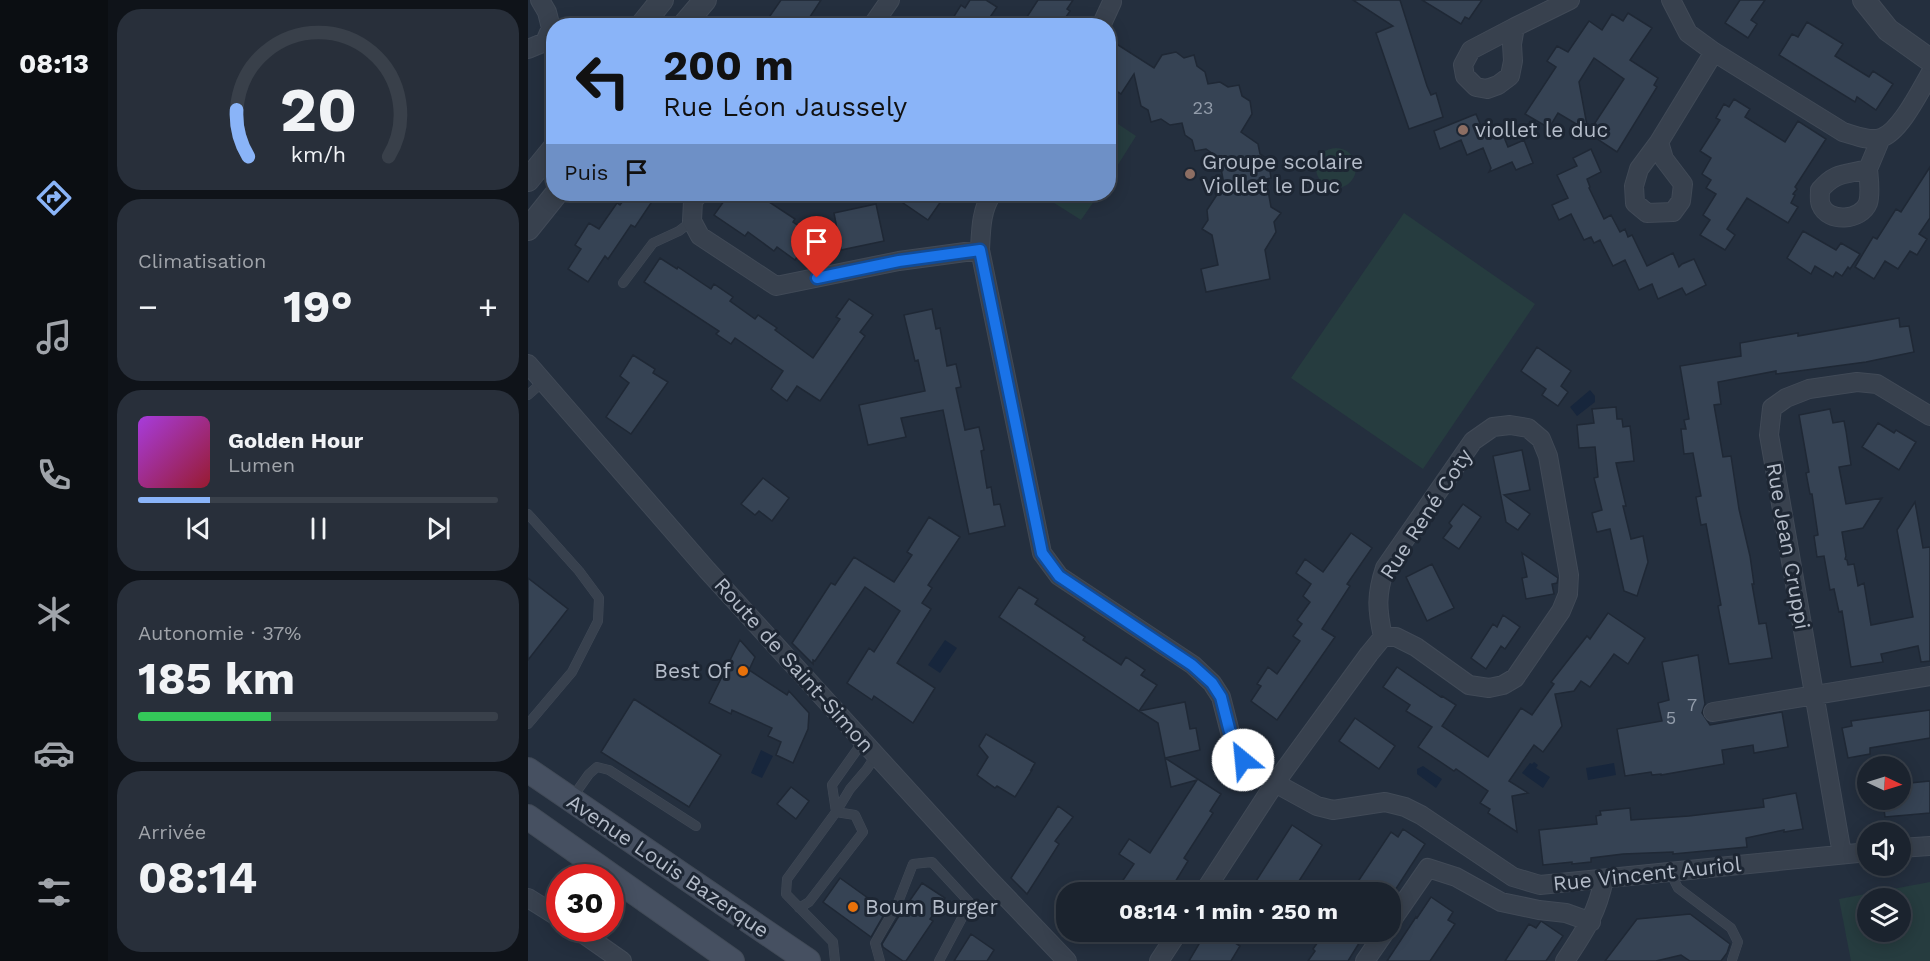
<!DOCTYPE html>
<html lang="fr">
<head>
<meta charset="utf-8">
<style>
	:root { --surface:#1b232e; --page:#282f3a; --text:#f1f3f6; --muted:#a0a4aa; --line:#39404a; --accent:#8ab4f8 }
	body { margin:0; font-family:"Work Sans",sans-serif; background:var(--page); color:var(--text); height:100vh; display:flex; flex-direction:column; font-size:22px; white-space:nowrap }
	* { box-sizing:border-box; margin:0 }
	p { font-size:20px; color:var(--muted) }
	.icon { flex:none; width:33px; height:33px; fill:none; stroke:currentColor; stroke-width:2; stroke-linecap:round; stroke-linejoin:round }
	.map { position:relative; flex:1; overflow:hidden }
	.side { display:flex; flex-direction:column; gap:9px; padding:9px; background:#0f1319; width:420px }
	.side>* { flex:none }
	.top-card { position:absolute; left:18px; top:18px; width:570px; height:183px; border-radius:24px; box-shadow:0 3px 15px #0003,0 0 0 2px var(--line); background:#8ab4f8; color:#111; overflow:hidden }
	.needle { width:39px; rotate:94deg }
	.buttons { position:absolute; left:1329px; top:756px; display:grid; gap:12px }
	.buttons a { display:grid; place-items:center; width:54px; height:54px; border-radius:50%; background:var(--surface); box-shadow:0 3px 15px #0003,0 0 0 2px var(--line); font-size:30px }
	.speed { position:absolute; left:18px; top:864px; display:flex; gap:12px; font-size:30px; font-weight:700; text-align:center }
	.speed>* { display:grid; place-content:center; width:78px; height:78px; border-radius:50%; background:var(--surface); box-shadow:0 3px 15px #0003,0 0 0 2px var(--line); line-height:1 }
	.speed .limit { border:9px solid #d22; background:#fff; color:#111 }
	.pin { position:absolute; display:grid; place-items:center; width:51px; height:51px; color:#fff; margin:-62px -26px; border-radius:50% 50% 50% 0; rotate:-45deg; box-shadow:0 0 6px #0007 }
	.pin .icon { rotate:45deg }
	.me { position:absolute; width:66px; margin:-33px; rotate:332deg; stroke-linejoin:round; filter:drop-shadow(0 0 4px #0008) }
	.turn { display:flex; align-items:center; gap:21px; height:126px; padding:0 18px; font-size:27px }
	.turn .icon { width:78px; height:78px; stroke-width:2.5 }
	.turn b { display:block; font-size:42px; line-height:51px }
	.then { display:flex; align-items:center; height:57px; padding:0 18px; background:#0003; gap:12px; font-size:22px }
	.big { font-size:45px; font-weight:700; line-height:1.1 }
	.side .card { flex:1; display:flex; flex-direction:column; justify-content:center; gap:9px; min-width:0; padding:0 21px; border-radius:24px; background:var(--page) }
	.side .dial { align-items:center; gap:0 }
	.dial svg { height:156px; overflow:visible; fill:none; stroke:var(--line); stroke-width:7; stroke-linecap:round; text-anchor:middle }
	.dial text { fill:var(--text); stroke:none }
	.song { display:flex; align-items:center; gap:18px }
	.cover { width:72px; height:72px; border-radius:9px; background:linear-gradient(135deg,hsl(280 70% 55%),hsl(350 70% 35%)) }
	.played { height:6px; border-radius:3px; background:linear-gradient(90deg,var(--accent) 20%,var(--line) 20%) }
	.keys { display:flex; justify-content:space-around; direction:ltr }
	.heat { display:flex; justify-content:space-between; align-items:center; font-size:33px; direction:ltr }
	.charge { height:9px; border-radius:4px; background:linear-gradient(90deg,#34c759 37%,var(--line) 0) }
	.trip { position:absolute; left:528px; top:882px; width:345px; height:60px; border-radius:24px; background:var(--surface); box-shadow:0 3px 15px #0003,0 0 0 2px var(--line); font-weight:700; line-height:60px; text-align:center }
	main { display:flex; flex:1; min-height:0 }
	.tab-bar { display:flex; flex-direction:column; width:108px; justify-content:space-around; align-items:center; background:#0b0e12; color:var(--muted) }
	.tab-bar .icon { width:42px; height:42px }
	.tab-bar .on { color:var(--accent) }
	.tab-bar b { font-size:27px; color:var(--text) }
	.map>svg:first-child { display:block }
	.green { fill:#263c3f; fill-rule:evenodd }
	.water { fill:#17263c }
	.building { fill:#364354; stroke:#1f2835; stroke-width:1.5 }
	.lines { fill:none; stroke-linecap:round; stroke-linejoin:round }
	.service-casing { stroke:#414a57; stroke-width:10 }
	.minor-casing { stroke:#414a57; stroke-width:20 }
	.tertiary-casing { stroke:#414a57; stroke-width:24 }
	.secondary-casing { stroke:#414a57; stroke-width:26 }
	.service { stroke:#38414e; stroke-width:9 }
	.minor { stroke:#38414e; stroke-width:18 }
	.tertiary { stroke:#38414e; stroke-width:22 }
	.secondary { stroke:#465061; stroke-width:24 }
	.route-casing { stroke:#114b97; stroke-width:15 }
	.route { stroke:#1a73e8; stroke-width:10 }
	.education-dot { fill:#8d6e63; stroke:#1d2633; stroke-width:2 }
	.food-dot { fill:#e8710a; stroke:#1d2633; stroke-width:2 }
	.labels { text-anchor:middle; stroke-width:6; stroke-linejoin:round; paint-order:stroke }
	.number-label { font-size:18px; fill:#929caa }
	.poi-label { font-size:21px; fill:#b4bcc9; stroke:#1d2633; text-anchor:start }
	.street-label { font-size:21px; fill:#b4bcc9; stroke:#1d2633 }
</style>
</head>
<body>
<main>
<nav class="tab-bar">
<b>08:13</b>
<svg class="icon on" aria-label="directions" viewBox="0 0 24 24"><path d="M12 3l9 9-9 9-9-9zM9 14v-3h6M13 9l2 2-2 2"/></svg>
<svg class="icon" aria-label="music" viewBox="0 0 24 24"><path d="M9 18V5l10-2v13"/><circle cx="6" cy="18" r="3"/><circle cx="16" cy="16" r="3"/></svg>
<svg class="icon" aria-label="phone" viewBox="0 0 24 24"><path d="M5 4h4l2 5-3 2q2 4 5 5l2-3 5 2v4C11 20 4 13 5 4z"/></svg>
<svg class="icon" aria-label="climate" viewBox="0 0 24 24"><path d="M12 3v18M4 7l16 10M4 17L20 7"/></svg>
<svg class="icon" aria-label="car" viewBox="0 0 24 24"><path d="M5 17H2v-5l4-1 3-4h7l3 4 3 1v5h-3M9 17h6M6 11h13"/><circle cx="7" cy="17" r="2"/><circle cx="17" cy="17" r="2"/></svg>
<svg class="icon" aria-label="filters" viewBox="0 0 24 24"><path d="M4 7h16M4 17h16"/><circle cx="9" cy="7" r="2"/><circle cx="15" cy="17" r="2"/></svg>
</nav>
<section class="side">
<div class="card dial"><svg viewBox="0 0 100 80">
<path d="M14 69A42 42 0 1 1 86 69"/>
<path d="M14 69A42 42 0 0 1 8 45" stroke="#8ab4f8"/>
<text x="50" y="56" font-size="32" font-weight="700">20</text>
<text x="50" y="72" font-size="11">km/h</text>
</svg></div>
<div class="card"><p>Climatisation</p>
<div class="heat"><a>−</a><b class="big">19°</b><a>+</a></div>
</div>
<div class="card">
<div class="song"><i class="cover"></i><div><b>Golden Hour</b><p>Lumen</p></div></div>
<div class="played"></div>
<div class="keys"><svg class="icon" aria-label="previous" viewBox="0 0 24 24"><path d="M18 5L8 12l10 7zM5 5v14"/></svg><svg class="icon" aria-label="pause" viewBox="0 0 24 24"><path d="M8 5v14M16 5v14"/></svg><svg class="icon" aria-label="next" viewBox="0 0 24 24"><path d="M6 5l10 7-10 7zM19 5v14"/></svg></div>
</div>
<div class="card"><p>Autonomie · 37%</p><b class="big">185 km</b><div class="charge"></div></div>
<div class="card"><p>Arrivée</p><b class="big">08:14</b></div>
</section>
<div class="map">
<svg width="1402" height="961" viewBox="0 0 1402 961">
	<rect width="100%" height="100%" fill="#242f3e"/>
	<!-- green -->
	<path class="green" d="M581,118L608,136L581,179Z
		M788 168a20 20 0 1 1 40 0a20 20 0 1 1-40 0Z
		M512,194H571L553,220Z
		M876,213L1007,304L895,469L763,378Z
		M1402,882V961H1323L1311,899ZM1372,898V932H1340V898Z"/>
	<!-- water -->
	<path class="water" d="M1062,390L1067,396V402L1049,416L1042,407Z
		M417,640L429,648L412,673L400,665Z
		M233,750L245,756L234,778L223,773Z
		M1006,762L1010,765L1008,768L1022,777L1015,788L994,773L1002,763L1004,764Z
		M1086,763L1088,775L1060,780L1058,768Z
		M895,766L914,779L908,788L889,774V769Z"/>
	<!-- building -->
	<path class="building" d="M253,0H293L276,26H235Z
		M442,0H458L469,7L458,23L462,26H420L433,5L437,8Z
		M510,0H545L539,9L542,11L532,26H493Z
		M825,0H872L899,86L903,95L908,93L915,117L881,129L848,33L865,26Z
		M894,0H954L941,19L937,17L933,24Z
		M1212,0H1237L1223,20L1229,24L1220,38L1197,23Z
		M1100,13L1124,28L1102,60L1130,78L1126,85L1129,87L1089,152L1063,135L1064,134L1061,132L1096,79L1066,58L1051,82L1060,131L1030,113L1021,128L997,114L1028,67L1019,61L1029,46L1040,52L1061,21L1074,30L1084,14L1095,21Z
		M1279,22L1315,44L1307,56L1341,77L1345,71L1365,84L1348,110L1329,97L1327,102L1251,55L1264,34L1270,37Z
		M587,43L626,68L634,55L648,52L656,58L666,55L669,66L677,72L680,84L692,82L700,87L711,85L714,96L722,101L724,114L713,132L730,144L732,154L740,159L743,178L738,179L743,207L753,213L746,222L748,232L737,250L742,279L678,292L673,269L690,265L684,235L674,229L680,220L679,210L696,184L691,158L678,149L667,151L664,140L657,135L654,123L642,125L633,119L623,122L620,110L613,106L606,74L593,94L580,86V53Z
		M1206,99L1222,109L1217,117L1257,142L1270,121L1298,139L1267,187L1269,189L1265,194L1267,195L1263,203L1270,207L1260,223L1219,198L1199,229L1207,235L1197,250L1172,235L1182,220L1175,215L1188,194L1178,188L1183,180L1174,174L1183,158L1172,151L1192,120L1188,118L1196,104L1201,107Z
		M948,114L955,131L971,125L980,147L996,140L1005,163L988,170L984,162L961,172L963,168L955,148L939,155L933,140L912,149L906,131Z
		M1063,149L1073,172L1059,179L1062,187L1061,188L1076,219L1083,215L1092,232L1097,229L1100,237L1104,235L1119,266L1145,253L1151,267L1154,264L1166,259L1178,285L1158,295L1154,288L1130,299L1124,284L1111,290L1097,260L1085,266L1072,240L1066,243L1063,237L1056,240L1043,214L1031,220L1024,205L1040,198L1029,175L1049,166L1045,158Z
		M1402,167V218L1391,234L1399,239L1389,255L1382,251L1370,269L1357,261L1346,279L1327,267L1345,237L1349,239L1368,209L1373,212Z
		M100,194H129L107,227L103,225L80,259L77,256L60,282L40,269L53,249L47,245L61,223L71,229L89,203L92,205Z
		M201,194H229L267,219L265,222L284,235L267,260L249,247L246,251L220,232L217,236L186,215Z
		M362,194H418L400,220Z
		M348,204L356,241L313,250L306,213Z
		M1275,231L1308,250L1313,243L1332,254L1322,269L1320,267L1314,276L1308,272L1305,277L1287,266L1283,274L1259,258Z
		M132,258L149,269L150,267L183,289L186,284L205,297L202,301L227,319L230,315L249,328L247,330L285,358L312,319L308,317L321,299L345,315L332,332L337,336L292,401L269,386L259,401L243,389L255,371L207,338L203,344L188,334L191,331L116,282Z
		M404,309L408,329L412,328L419,366L428,364L433,387L428,388L437,430L451,427L456,450L453,451L459,488L463,487L466,505L472,504L477,526L441,534L415,410L373,418L378,437L340,445L331,405L397,391L390,360L387,361L376,315Z
		M1371,318L1372,327L1381,326L1386,352L1338,362L1248,374V371L1190,382L1193,404L1186,405L1195,457L1203,456L1211,509L1222,556L1226,584H1224L1231,624L1238,623L1244,658L1201,664L1190,606L1193,605L1178,524L1173,525L1168,497L1173,496L1165,453L1156,454L1153,429H1158L1156,420L1161,419L1152,366L1213,356L1212,343L1270,333V336Z
		M1009,347L1043,371L1033,386L1040,392L1030,406L1014,395L1018,389L993,371Z
		M105,355L127,369L125,373L140,382L103,434L78,417L101,383L92,376Z
		M1088,407L1089,419H1094L1095,427L1102,426L1106,461L1088,463L1098,506H1095L1103,539L1115,536L1120,562L1109,596L1096,591L1082,529L1069,532L1064,513L1074,510L1066,478L1070,477L1067,447L1051,448L1049,425L1066,423L1064,409Z
		M1302,409L1305,423L1316,421L1318,431L1323,465L1311,467L1318,504L1354,498L1335,528L1314,532L1318,556L1317,559L1319,560L1320,565L1326,564L1330,586L1336,583L1343,625L1385,617L1369,530L1387,502L1395,548L1402,547V661L1393,662L1390,646L1353,654L1355,662L1323,667L1314,611L1311,612L1306,589L1302,590L1296,556L1289,557L1286,536L1290,535L1284,494H1282L1278,473L1281,472L1271,415Z
		M1350,423L1366,433L1368,430L1388,442L1371,470L1334,447Z
		M994,450L1002,490L976,495L1002,514L990,530L978,522L965,456Z
		M235,478L261,498L244,521L231,511L227,515L213,504Z
		M935,504L953,517L931,549L915,538L924,526L921,523Z
		M401,517L432,537L400,585L404,588L394,603L403,609L369,663L407,688L385,723L346,696L344,700L319,683L341,648L346,652L372,611L337,587L287,661L285,660V664L264,643L303,583L307,585L326,557L366,582L384,555L379,552Z
		M823,533L844,548L819,584L822,586L794,629L807,637L749,720L723,701L733,686L729,684L740,667L749,674L772,641L765,636L774,624L769,620L782,602L775,596L783,584L768,573L777,559L795,572Z
		M994,553L1030,578L1029,583L1024,584L1026,594L998,599L994,578L999,577Z
		M904,564L926,608L899,621L878,577Z
		M0,578L40,609L0,660Z
		M491,587L510,599L507,604L557,637L555,640L593,665L598,657L617,670L613,675L629,685L611,711L471,617Z
		M1080,613L1117,638L1100,664L1086,654L1062,687L1053,681L1046,691L1027,694L1034,726L1015,752L1006,745L981,781L1000,793L984,796L989,832L960,813L962,809L952,803L960,791L928,769L926,771L890,747L904,727L878,711L882,705L855,687L869,667L913,697L914,696L928,705L914,726L960,757L993,708L1004,715L1026,684L1023,682L1059,636L1062,639Z
		M975,615L992,627L977,649L973,646L958,669L943,658L965,624L969,627Z
		M212,640L227,657L221,670L259,695L261,691L281,713L280,729L265,763L248,755L253,742L240,736L244,728L204,710L203,714L181,703Z
		M1170,655L1177,704L1174,713L1182,725L1254,712L1260,747L1226,753L1225,745L1194,750L1196,764L1133,775V774L1124,775L1123,772L1097,776L1089,729L1134,721L1130,703L1141,700L1134,662Z
		M106,699L193,755L161,807L73,752Z
		M657,702L662,729L668,728L672,750L637,758L630,723L611,711Z
		M1402,710V738L1342,748V754L1320,758L1314,728L1324,726L1323,721Z
		M827,718L867,746L851,769L811,741Z
		M458,734L507,763L503,770H504L487,797L469,786L467,788L449,775L460,757L451,746Z
		M637,758L693,794L682,811L685,813L656,858L660,861L641,892H587L606,864L591,854L601,839L622,853L669,780L643,787Z
		M1402,781V813L1357,817L1355,800H1372V784Z
		M263,787L281,801L268,819L249,804Z
		M1268,793L1275,829L1256,832V830L1218,838L1219,847L1145,854V852L1095,854L1063,858V862L1044,864V862L1015,865L1011,830L1069,824L1068,816L1073,815L1072,811L1102,808L1103,820L1161,816L1236,807L1235,799Z
		M530,806L545,817L527,841L531,844L499,894L483,878Z
		M764,825L794,845L764,892H721Z
		M875,829L897,844L862,898V892H823L863,832L870,837Z
		M312,878L358,911L343,937L295,902Z
		M394,883L417,898L402,919L405,921L378,961H375L355,947L354,944L369,919Z
		M903,897L925,912L920,920L927,924L902,961H859L888,917L889,918Z
		M1162,914L1202,944L1199,953L1193,961H1162L1153,955L1128,961H1077L1109,919Z
		M1013,921L1035,936L1018,961H977L1001,924L1008,928Z
		M678,932H690L712,946L703,961H661Z
		M797,932H838L820,961H780L787,951L785,949Z
		M443,934L466,950L459,961H426Z"/>
	<g class="lines">
		<!-- service casing -->
		<g class="service-casing">
			<path id="service" d="M95,283L125,243L151,231L164,221
				M0,395L16,381
				M0,514L51,571L71,598L70,621L44,672L0,724
				M44,798L61,774L69,767L81,770L168,826
				M1142,872L1150,888L1203,928L1210,942L1204,960
				M271,908L281,902L335,832L327,815L308,812L304,785L336,740
				M307,961L305,942L258,894L259,879L308,812L322,789L339,769L348,755
				M352,961L347,943L369,905L385,864L404,862L442,903L411,961"/>
		</g>
		<!-- minor casing -->
		<g class="minor-casing">
			<path id="minor" d="M1143,0L1160,33L1186,52L1315,132C1326,135 1342,142 1353,138C1372,132 1392,91 1402,74
				M344,26L362,0
				M573,26L584,2
				M987,27L984,44L985,61L982,76L970,85L959,89L948,87L937,76L935,65L943,50L987,27L1042,0
				M0,49L17,42L23,28L19,12L12,0
				M1131,142L1136,159L1155,184L1153,201L1145,212L1119,213L1107,203L1106,186L1111,169L1131,142L1186,52
				M1340,169C1341,180 1343,193 1340,203C1333,221 1300,223 1293,205C1291,201 1292,195 1292,190C1308,171 1318,175 1340,169L1353,138
				M171,194L165,201L164,221L172,236L248,286L371,261L452,250
				M464,194C453,210 453,230 452,250L514,553L531,576L665,665L684,683L693,697L705,744L715,760L747,783L676,892
				M0,364L179,570L458,876L539,961
				M855,637C849,609 848,595 857,568L945,441L965,427L982,425L1000,428L1013,439L1020,456L1041,575L1040,594L1033,611L987,678L975,685L961,688L941,685L888,647L868,637H855L841,654L747,783L789,806L805,810L857,802L877,807L893,815L985,877L1012,885L1340,852
				M1185,712L1402,676
				M1372,848L1402,846
				M1314,854L1241,435L1244,408L1258,398L1281,389L1329,382L1349,384L1402,416
				M0,898L32,918
				M862,923L900,868L928,877L973,902L1011,910L1038,913L1063,922
				M47,928L94,961
				M631,961L650,932
				M837,961L857,932
				M1037,961C1056,932 1069,914 1076,879"/>
		</g>
		<!-- tertiary casing -->
		<g class="tertiary-casing">
			<path id="tertiary" d="M1336,0L1360,30L1402,60
				M113,26L134,0
				M155,26L177,0
				M0,180L26,148
				M0,229L28,194"/>
		</g>
		<!-- secondary casing -->
		<g class="secondary-casing">
			<path id="secondary" d="M0,770L280,961
				M0,817L204,961"/>
		</g>
		<!-- service -->
		<use href="#service" class="service"/>
		<!-- minor -->
		<use href="#minor" class="minor"/>
		<!-- tertiary -->
		<use href="#tertiary" class="tertiary"/>
		<!-- secondary -->
		<use href="#secondary" class="secondary"/>
	</g>
	<g class="lines">
		<!-- route casing -->
		<g class="route-casing">
			<path id="route" d="M289,278L371,261L452,250L514,553L531,576L664,665L684,683L693,697L705,744L715,760"/>
		</g>
		<!-- route -->
		<use href="#route" class="route"/>
	</g>
	<!-- markers -->
	<g class="education-dot">
		<circle cx="935" cy="130" r="6"/>
		<circle cx="662" cy="174" r="6"/>
	</g>
	<g class="food-dot">
		<circle cx="215" cy="671" r="6"/>
		<circle cx="325" cy="907" r="6"/>
	</g>
	<g class="labels">
		<!-- number labels -->
		<g class="number-label">
			<text x="675" y="114">23</text>
			<text x="1164" y="711">7</text>
			<text x="1143" y="724">5</text>
		</g>
		<!-- poi labels -->
		<g class="poi-label">
			<text x="947" y="137">viollet le duc</text>
			<text x="674" y="169">Groupe scolaire<tspan x="674" dy="24">Viollet le Duc</tspan></text>
			<text x="203" y="678" text-anchor="end">Best Of</text>
			<text x="337" y="914">Boum Burger</text>
		</g>
		<!-- street labels -->
		<g class="street-label">
			<text transform="translate(898 514) rotate(-57)" y="7">Rue René Coty</text>
			<text transform="translate(1260 546) rotate(80)" y="7">Rue Jean Cruppi</text>
			<text transform="translate(266 665) rotate(48)" y="7">Route de Saint-Simon</text>
			<text transform="translate(140 866) rotate(34)" y="7">Avenue Louis Bazerque</text>
			<text transform="translate(1119 874) rotate(-6)" y="7">Rue Vincent Auriol</text>
		</g>
	</g>
</svg>
<div class="buttons">
<a><svg class="needle" viewBox="-14 -14 28 28"><path d="M0-13l5 13h-10z" fill="#e53935"/><path d="M0 13l5-13h-10z" fill="#a0a4aa"/></svg></a>
<a><svg class="icon" aria-label="sound" viewBox="0 0 24 24"><path d="M4 9h4l5-4v14l-5-4H4zM17 9q2 3 0 6"/></svg></a>
<a><svg class="icon" aria-label="layers" viewBox="0 0 24 24"><path d="M12 4l9 5-9 5-9-5zM3 14l9 5 9-5"/></svg></a>
</div>
<div class="speed"><div class="limit">30</div></div>
<div class="pin" style="left:289px;top:278px;background:#d93025"><svg class="icon" aria-label="arrive" viewBox="0 0 24 24"><path d="M6 21V4h12l-3 4 3 4H6"/></svg></div>
<svg class="me" style="left:715px;top:760px" viewBox="-20 -20 40 40"><circle r="19" fill="#fff"/><path d="M0-13L10 11 0 6-10 11z" fill="#1a73e8"/></svg>
<div class="trip">08:14 · 1 min · 250 m</div>
<div class="top-card">
<div class="turn"><svg class="icon" aria-label="left" viewBox="0 0 24 24"><path d="M17 20v-9H6M10 6l-5 5 5 5"/></svg><div><b>200 m</b>Rue Léon Jaussely</div></div>
<div class="then">Puis<svg class="icon" aria-label="arrive" viewBox="0 0 24 24"><path d="M6 21V4h12l-3 4 3 4H6"/></svg></div>
</div>
</div>
</main>
</body>
</html>
